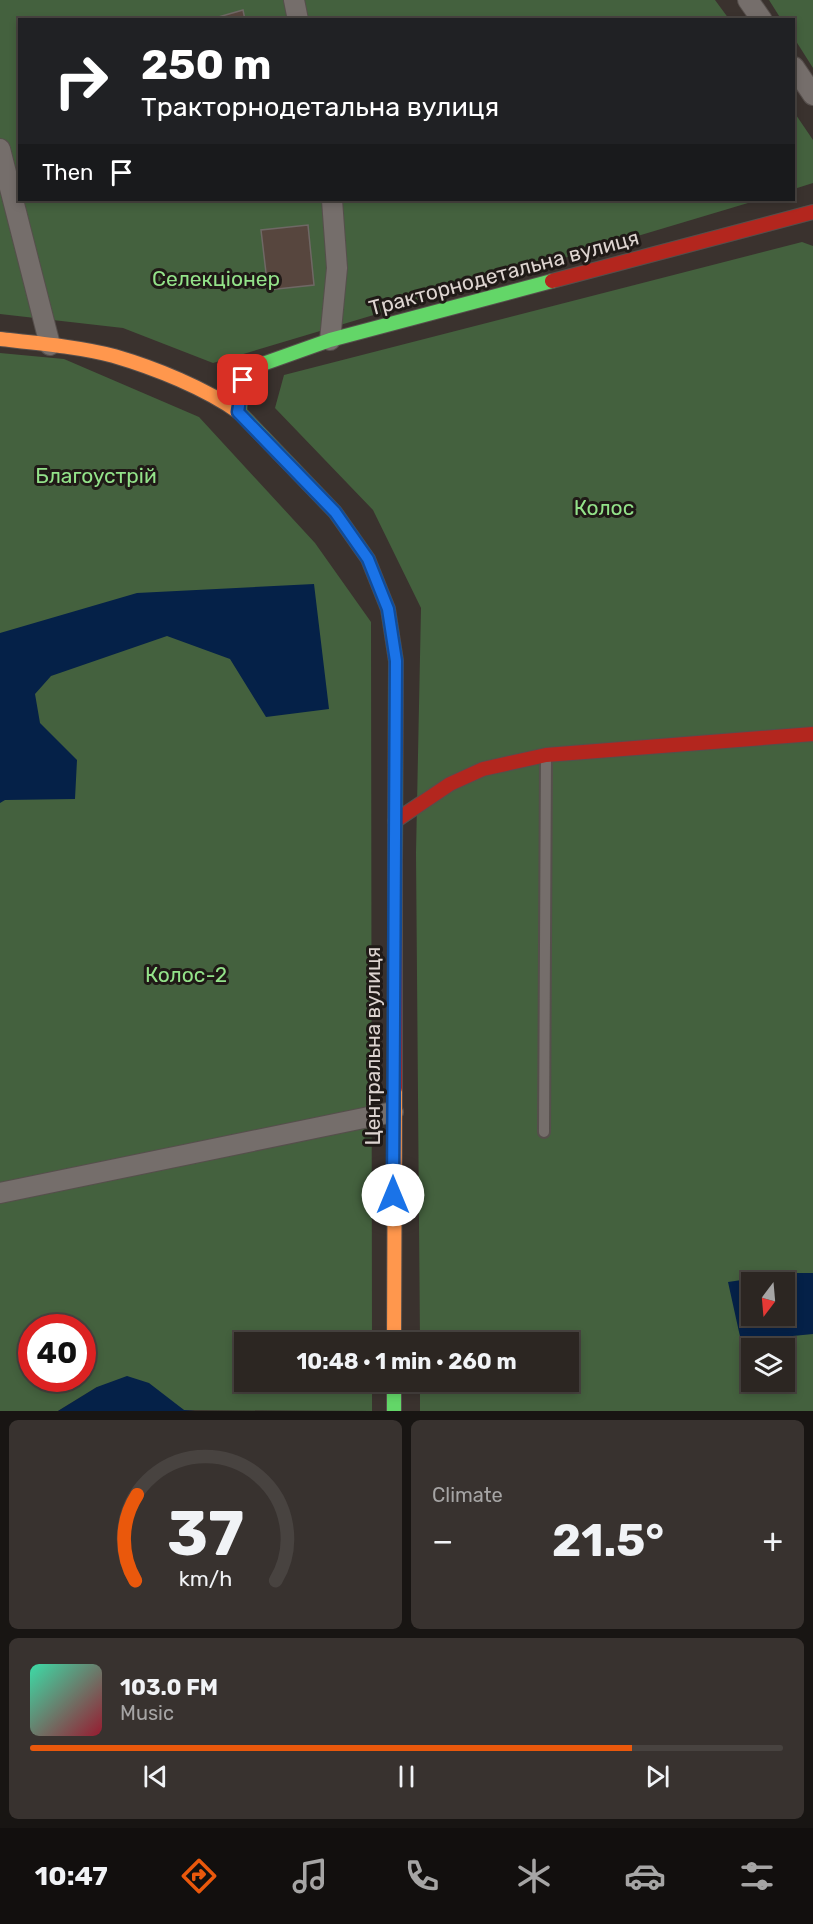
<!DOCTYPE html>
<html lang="en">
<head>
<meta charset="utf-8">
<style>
	:root { --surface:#2c2622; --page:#38322f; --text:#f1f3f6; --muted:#a6a5a5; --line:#484340; --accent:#ea580c }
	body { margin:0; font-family:Rubik,sans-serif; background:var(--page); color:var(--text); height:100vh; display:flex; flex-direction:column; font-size:22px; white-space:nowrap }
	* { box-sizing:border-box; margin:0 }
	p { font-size:20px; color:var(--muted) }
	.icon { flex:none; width:33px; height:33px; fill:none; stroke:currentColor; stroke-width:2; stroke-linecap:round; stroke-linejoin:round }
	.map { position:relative; height:1411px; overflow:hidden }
	.side { display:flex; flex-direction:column; gap:9px; padding:9px; background:#181513; flex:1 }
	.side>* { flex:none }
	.hud { position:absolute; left:18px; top:18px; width:777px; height:183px; border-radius:0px; box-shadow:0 3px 9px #0003,0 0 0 2px var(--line); background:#202124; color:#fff; overflow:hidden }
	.needle { width:39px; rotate:196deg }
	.controls { position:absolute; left:741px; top:1272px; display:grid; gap:12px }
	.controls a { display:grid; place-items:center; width:54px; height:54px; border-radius:0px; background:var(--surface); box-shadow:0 3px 9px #0003,0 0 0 2px var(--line); font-size:30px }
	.speed { position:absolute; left:18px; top:1314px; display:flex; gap:12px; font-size:30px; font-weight:700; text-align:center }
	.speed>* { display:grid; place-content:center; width:78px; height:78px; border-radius:50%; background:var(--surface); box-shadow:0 3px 9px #0003,0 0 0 2px var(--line); line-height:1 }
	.speed .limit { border:9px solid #d22; background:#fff; color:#111 }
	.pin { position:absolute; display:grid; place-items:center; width:51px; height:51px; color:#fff; margin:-26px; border-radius:12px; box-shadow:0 3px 9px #0006 }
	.me { position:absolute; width:66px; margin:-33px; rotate:0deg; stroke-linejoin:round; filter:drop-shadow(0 0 4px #0008) }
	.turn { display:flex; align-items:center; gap:21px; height:126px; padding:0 24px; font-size:27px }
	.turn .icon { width:78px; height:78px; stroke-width:2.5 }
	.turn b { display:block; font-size:42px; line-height:51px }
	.then { display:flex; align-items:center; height:57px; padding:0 24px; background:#0003; gap:12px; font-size:22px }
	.big { font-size:45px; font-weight:700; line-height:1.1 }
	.side .tile { flex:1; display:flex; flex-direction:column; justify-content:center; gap:9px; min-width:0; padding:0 21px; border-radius:9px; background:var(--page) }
	.side .dial { align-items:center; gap:0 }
	.dial svg { height:156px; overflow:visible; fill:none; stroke:var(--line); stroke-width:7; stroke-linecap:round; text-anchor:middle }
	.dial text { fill:var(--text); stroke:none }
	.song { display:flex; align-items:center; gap:18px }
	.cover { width:72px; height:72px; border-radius:9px; background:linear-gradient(135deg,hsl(160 70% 55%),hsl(350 70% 35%)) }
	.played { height:6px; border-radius:3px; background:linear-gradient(90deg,var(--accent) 80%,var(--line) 80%) }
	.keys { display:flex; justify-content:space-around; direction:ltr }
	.heat { display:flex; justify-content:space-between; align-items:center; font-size:33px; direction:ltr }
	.side .tiles { flex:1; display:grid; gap:9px; grid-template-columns:1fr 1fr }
	.tile:last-child { grid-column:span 2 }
	.trip { position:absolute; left:234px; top:1332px; width:345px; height:60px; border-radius:0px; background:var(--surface); box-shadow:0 3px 9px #0003,0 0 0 2px var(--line); font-weight:700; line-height:60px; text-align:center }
	.tabs { display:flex; height:96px; justify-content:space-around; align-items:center; background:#120f0e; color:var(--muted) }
	.tabs .icon { width:42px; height:42px }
	.tabs .current { color:var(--accent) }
	.tabs b { font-size:27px; color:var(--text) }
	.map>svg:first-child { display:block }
	.green { fill:#44613e; fill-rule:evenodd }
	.water { fill:#052148; fill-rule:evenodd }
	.building { fill:#57463e; stroke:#6f6865; stroke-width:1.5 }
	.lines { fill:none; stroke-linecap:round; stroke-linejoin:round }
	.lane-casing { stroke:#564f4c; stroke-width:14 }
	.street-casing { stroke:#564f4c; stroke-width:22 }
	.fast-casing { stroke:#564f4c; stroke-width:16 }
	.slow-casing { stroke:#564f4c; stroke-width:16 }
	.jam-casing { stroke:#564f4c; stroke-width:16 }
	.lane { stroke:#756e6b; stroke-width:10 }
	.street { stroke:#756e6b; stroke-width:20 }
	.fast { stroke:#63d668; stroke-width:14 }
	.slow { stroke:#ff974d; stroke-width:14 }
	.jam { stroke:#b3261e; stroke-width:14 }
	.route-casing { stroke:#114b97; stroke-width:15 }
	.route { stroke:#1a73e8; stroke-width:10 }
	.labels { text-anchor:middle; stroke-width:6; stroke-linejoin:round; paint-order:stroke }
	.street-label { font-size:21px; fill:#ddd4d0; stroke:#201a17 }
	.park-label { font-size:21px; fill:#93e289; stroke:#201a17 }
</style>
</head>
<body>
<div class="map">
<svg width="813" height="1411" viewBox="0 0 813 1411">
	<rect width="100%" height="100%" fill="#3a322e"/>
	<!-- green -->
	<path class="green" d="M0,0H715L729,19L20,20V200H758L213,363L123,328L0,314Z
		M769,0H813V68L794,38V20L781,19Z
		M794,112L813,140V183L794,189Z
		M802,242L813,246V1411H420V1382H568V1342H420L416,853L421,608L373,510L275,408L284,375ZM752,1282H784V1316H752ZM752,1348H784V1382H752Z
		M0,353L64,359L199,417L315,543L371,622L372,1342H244V1382H372V1411L184,1410L169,1400L97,1387L58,1411H0ZM32,1328H82V1378H32Z"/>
	<!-- water -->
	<path class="water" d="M314,584L329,709L266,717L230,659L167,636L51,676L35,694L40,723L77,760L75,799L5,800L0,803V633L137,593Z
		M789,1273H813V1334L741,1341L728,1282ZM752,1282H784V1316H752Z
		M127,1376L149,1383L184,1410L195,1411H58L97,1387Z"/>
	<!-- building -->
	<path class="building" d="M243,10L245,20H208Z
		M308,225L314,285L268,290L261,230Z"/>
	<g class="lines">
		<!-- lane casing -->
		<g class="lane-casing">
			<path id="lane" d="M544,1132L546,756"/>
		</g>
		<!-- street casing -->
		<g class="street-casing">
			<path id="street" d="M294,0L298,20
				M748,0L762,20
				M794,67L813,95
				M0,149L50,345
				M330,340L337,268L332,200
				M0,1193L393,1112"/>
		</g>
		<!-- fast casing -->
		<g class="fast-casing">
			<path id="fast" d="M239,412L243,380L257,366L330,340L552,281
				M240,413L335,512L368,559L388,609L396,661L395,864
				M394,1382V1411"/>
		</g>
		<!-- slow casing -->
		<g class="slow-casing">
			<path id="slow" d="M0,339C36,343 80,347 114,356C155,368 205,388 240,413
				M394,1342L395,1088"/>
		</g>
		<!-- jam casing -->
		<g class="jam-casing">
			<path id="jam" d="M552,281L813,212
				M395,821L450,784L483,769L546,755L813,734
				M395,1088V864"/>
		</g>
		<!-- lane -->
		<use href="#lane" class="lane"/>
		<!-- street -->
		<use href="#street" class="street"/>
		<!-- fast -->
		<use href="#fast" class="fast"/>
		<!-- slow -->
		<use href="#slow" class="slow"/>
		<!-- jam -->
		<use href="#jam" class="jam"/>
	</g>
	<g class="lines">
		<!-- route casing -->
		<g class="route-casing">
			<path id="route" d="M243,380L238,412L335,512L368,559L388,609L396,661L393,1195"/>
		</g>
		<!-- route -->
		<use href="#route" class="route"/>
	</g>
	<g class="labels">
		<!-- street labels -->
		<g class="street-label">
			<text transform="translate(504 273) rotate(-15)" y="7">Тракторнодетальна вулиця</text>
			<text transform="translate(373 1046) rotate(-90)" y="7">Центральна вулиця</text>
		</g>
		<!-- park labels -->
		<g class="park-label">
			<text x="216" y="286">Селекціонер</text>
			<text x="96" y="483">Благоустрій</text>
			<text x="604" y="515">Колос</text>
			<text x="186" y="982">Колос-2</text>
		</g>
	</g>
</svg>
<div class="controls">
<a><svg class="needle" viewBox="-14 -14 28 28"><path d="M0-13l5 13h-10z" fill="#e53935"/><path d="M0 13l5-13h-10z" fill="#a6a5a5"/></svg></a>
<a><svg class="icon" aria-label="layers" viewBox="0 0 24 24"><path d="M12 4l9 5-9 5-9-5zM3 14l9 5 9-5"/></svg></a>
</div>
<div class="speed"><div class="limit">40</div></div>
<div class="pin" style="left:243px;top:380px;background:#d93025"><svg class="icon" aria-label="arrive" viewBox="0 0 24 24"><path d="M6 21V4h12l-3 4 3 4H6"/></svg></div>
<svg class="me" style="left:393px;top:1195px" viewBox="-20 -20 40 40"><circle r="19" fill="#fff"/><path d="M0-13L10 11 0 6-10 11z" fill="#1a73e8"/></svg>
<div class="trip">10:48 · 1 min · 260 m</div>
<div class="hud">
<div class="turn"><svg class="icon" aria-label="right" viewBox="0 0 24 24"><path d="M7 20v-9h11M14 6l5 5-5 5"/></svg><div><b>250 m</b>Тракторнодетальна вулиця</div></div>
<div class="then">Then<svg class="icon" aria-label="arrive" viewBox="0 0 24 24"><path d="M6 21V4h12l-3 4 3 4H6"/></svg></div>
</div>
</div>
<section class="side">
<div class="tiles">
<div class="tile dial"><svg viewBox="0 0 100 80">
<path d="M14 69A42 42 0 1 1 86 69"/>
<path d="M14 69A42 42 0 0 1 15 25" stroke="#ea580c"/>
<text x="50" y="56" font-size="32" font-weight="700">37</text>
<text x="50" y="72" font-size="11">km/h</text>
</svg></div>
<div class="tile"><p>Climate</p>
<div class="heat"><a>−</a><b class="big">21.5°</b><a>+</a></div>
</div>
<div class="tile">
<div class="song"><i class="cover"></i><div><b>103.0 FM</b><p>Music</p></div></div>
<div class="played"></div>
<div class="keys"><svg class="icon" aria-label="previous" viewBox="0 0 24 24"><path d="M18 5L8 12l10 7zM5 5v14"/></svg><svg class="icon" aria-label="pause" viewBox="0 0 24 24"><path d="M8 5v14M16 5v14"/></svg><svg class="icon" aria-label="next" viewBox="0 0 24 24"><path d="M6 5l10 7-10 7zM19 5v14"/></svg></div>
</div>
</div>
</section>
<nav class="tabs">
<b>10:47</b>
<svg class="icon current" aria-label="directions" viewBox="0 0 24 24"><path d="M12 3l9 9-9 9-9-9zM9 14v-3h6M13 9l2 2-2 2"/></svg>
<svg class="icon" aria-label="music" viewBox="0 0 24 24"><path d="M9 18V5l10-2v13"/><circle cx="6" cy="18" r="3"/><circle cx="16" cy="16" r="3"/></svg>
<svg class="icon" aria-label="phone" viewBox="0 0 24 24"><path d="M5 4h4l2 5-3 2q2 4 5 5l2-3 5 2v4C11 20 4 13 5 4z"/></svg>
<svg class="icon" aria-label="climate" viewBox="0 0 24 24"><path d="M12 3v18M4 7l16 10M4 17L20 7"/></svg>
<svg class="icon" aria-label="car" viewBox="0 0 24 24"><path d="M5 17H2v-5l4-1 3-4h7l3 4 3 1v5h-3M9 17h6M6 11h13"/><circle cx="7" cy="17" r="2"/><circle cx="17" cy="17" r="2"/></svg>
<svg class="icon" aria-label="filters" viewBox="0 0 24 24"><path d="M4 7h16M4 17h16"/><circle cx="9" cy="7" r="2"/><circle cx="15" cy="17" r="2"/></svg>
</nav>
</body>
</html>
